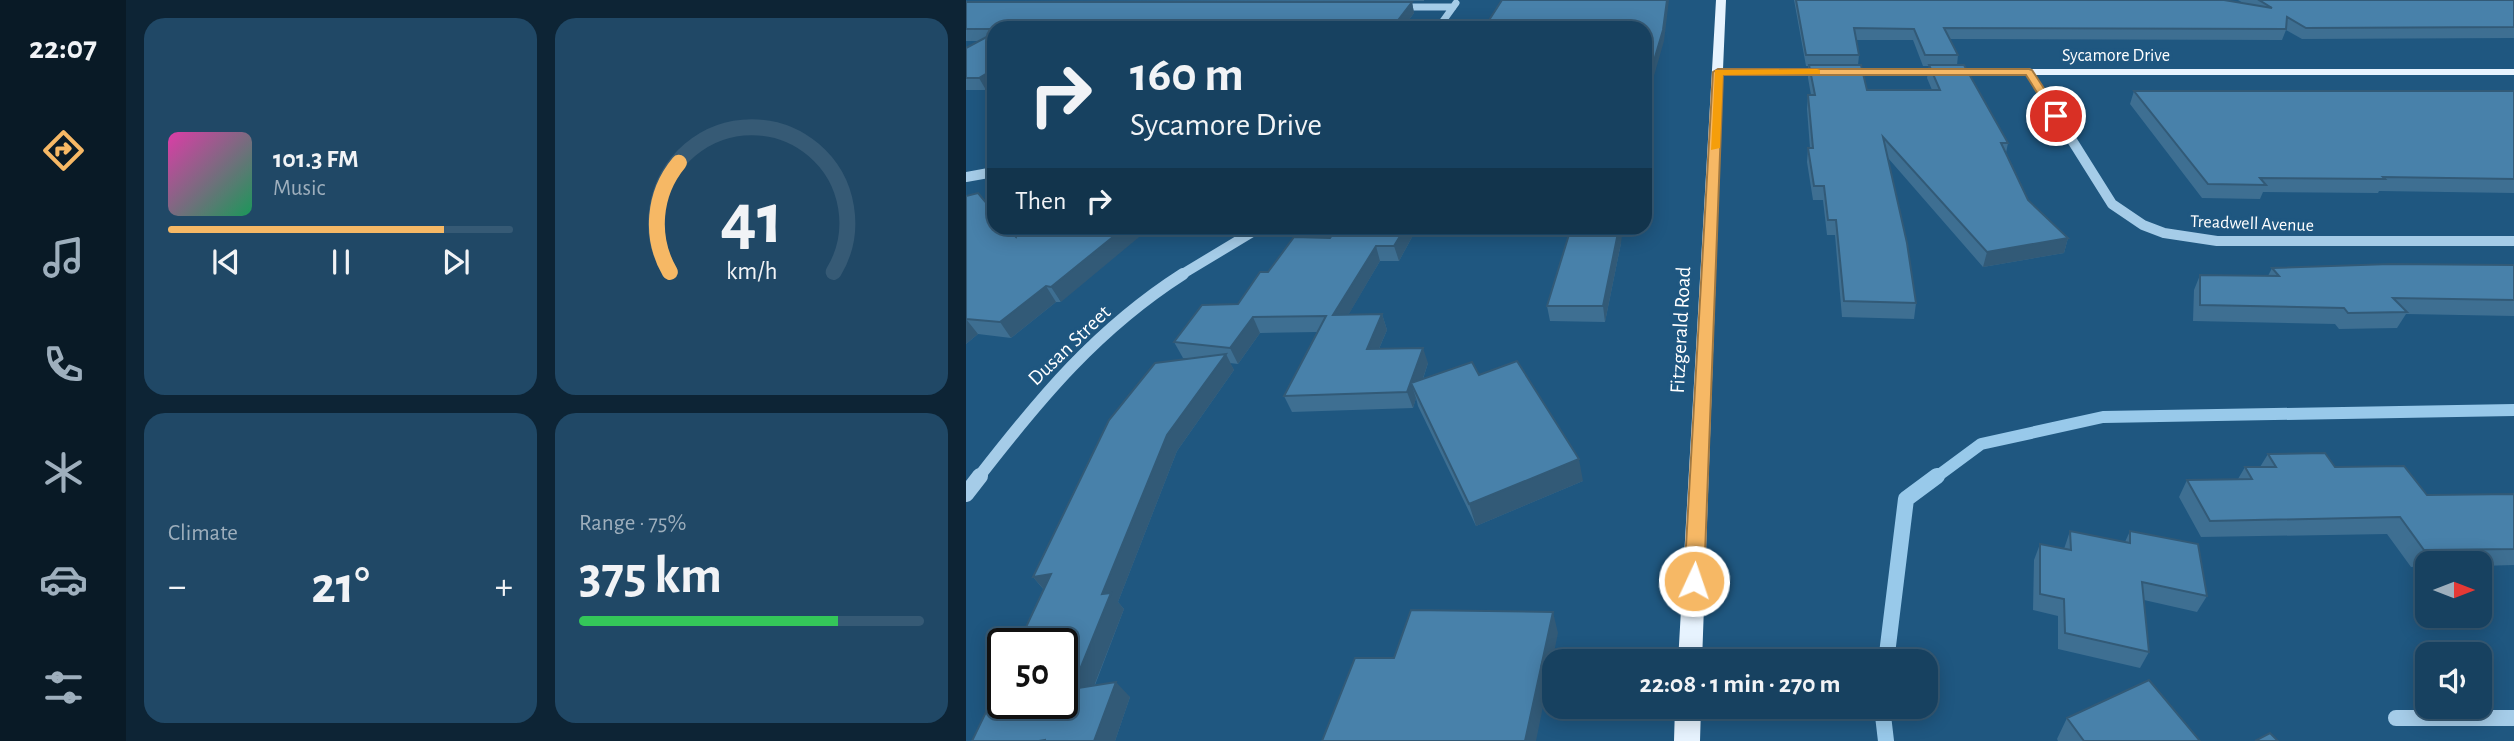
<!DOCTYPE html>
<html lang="en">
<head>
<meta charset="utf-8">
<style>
	:root { --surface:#174160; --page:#204866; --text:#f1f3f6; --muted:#9eafbd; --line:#365a75; --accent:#f6b865 }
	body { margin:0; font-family:"Alegreya Sans",sans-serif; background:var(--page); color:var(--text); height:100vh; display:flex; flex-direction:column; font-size:26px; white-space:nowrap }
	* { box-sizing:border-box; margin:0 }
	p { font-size:23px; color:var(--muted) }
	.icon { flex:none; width:38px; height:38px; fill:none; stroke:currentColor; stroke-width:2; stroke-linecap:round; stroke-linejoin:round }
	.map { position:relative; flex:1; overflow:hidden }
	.details { display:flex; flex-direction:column; gap:18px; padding:18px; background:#0d2435; width:840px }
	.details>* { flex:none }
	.hud { position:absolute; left:21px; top:21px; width:665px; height:214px; border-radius:21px; box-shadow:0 4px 18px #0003,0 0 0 2px var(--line); background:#174160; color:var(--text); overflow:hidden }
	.needle { width:46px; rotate:90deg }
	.controls { position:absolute; left:1449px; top:551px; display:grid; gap:14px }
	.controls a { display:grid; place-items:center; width:77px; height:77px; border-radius:14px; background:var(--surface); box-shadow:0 4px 18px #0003,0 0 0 2px var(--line); font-size:35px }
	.speed { position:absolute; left:21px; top:628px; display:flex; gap:14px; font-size:35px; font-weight:700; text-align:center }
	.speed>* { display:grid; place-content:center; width:91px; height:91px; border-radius:50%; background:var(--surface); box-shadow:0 4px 18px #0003,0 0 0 2px var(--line); line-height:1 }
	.speed .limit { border:4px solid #111; border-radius:10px; background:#fff; color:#111 }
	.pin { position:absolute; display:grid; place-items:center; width:60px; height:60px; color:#fff; margin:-30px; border:4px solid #fff; border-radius:50%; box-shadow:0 2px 7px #0007 }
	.me { position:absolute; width:77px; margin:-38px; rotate:3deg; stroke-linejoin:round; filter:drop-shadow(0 0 5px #0008) }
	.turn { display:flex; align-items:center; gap:24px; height:147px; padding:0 28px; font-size:32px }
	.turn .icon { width:91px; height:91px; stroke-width:2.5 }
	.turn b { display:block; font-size:49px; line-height:60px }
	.then { display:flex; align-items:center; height:66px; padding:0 28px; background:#0003; gap:14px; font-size:26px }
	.big { font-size:52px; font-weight:700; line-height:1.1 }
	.details .tile { flex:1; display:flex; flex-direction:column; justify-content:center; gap:10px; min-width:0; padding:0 24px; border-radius:21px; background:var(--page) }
	.details .dial { align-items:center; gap:0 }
	.dial svg { height:182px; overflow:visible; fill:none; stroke:var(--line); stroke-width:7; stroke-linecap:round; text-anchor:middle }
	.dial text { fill:var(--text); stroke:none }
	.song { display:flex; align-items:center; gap:21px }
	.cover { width:84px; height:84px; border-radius:10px; background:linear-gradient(135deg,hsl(320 70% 55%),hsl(150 70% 35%)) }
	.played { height:7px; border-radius:4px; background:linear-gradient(90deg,var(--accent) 80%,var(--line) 80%) }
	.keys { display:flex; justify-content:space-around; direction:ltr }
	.heat { display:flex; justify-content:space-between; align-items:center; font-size:38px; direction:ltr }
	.charge { height:10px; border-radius:5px; background:linear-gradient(90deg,#34c759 75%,var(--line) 0) }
	.details .tiles { flex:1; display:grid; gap:18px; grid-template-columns:repeat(2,1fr) }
	.trip { position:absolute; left:576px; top:649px; width:396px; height:70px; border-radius:21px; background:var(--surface); box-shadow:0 4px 18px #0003,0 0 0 2px var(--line); font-weight:700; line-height:70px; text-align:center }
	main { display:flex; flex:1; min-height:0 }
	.dock { display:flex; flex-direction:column; width:126px; justify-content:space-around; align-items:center; background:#091a26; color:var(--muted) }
	.dock .icon { width:49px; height:49px }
	.dock .active { color:var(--accent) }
	.dock b { font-size:32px; color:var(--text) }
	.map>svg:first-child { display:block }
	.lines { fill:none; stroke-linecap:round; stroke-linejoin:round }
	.stream-far1 { stroke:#98c9ea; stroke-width:12 }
	.stream { stroke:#98c9ea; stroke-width:16 }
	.minor-far3 { stroke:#a5cce8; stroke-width:7 }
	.minor-far2 { stroke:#a5cce8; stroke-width:10 }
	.minor-far1 { stroke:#a5cce8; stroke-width:12 }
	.minor { stroke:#a5cce8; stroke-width:16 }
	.major { fill:#e7f3fe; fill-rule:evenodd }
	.wall { fill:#3e6f92; fill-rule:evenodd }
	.shaded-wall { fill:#325a77 }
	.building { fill:#4881aa; stroke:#325a77; stroke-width:2 }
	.route { fill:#f6b865; stroke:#a07842; stroke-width:2 }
	.slow { fill:#f59e0b }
	.labels { text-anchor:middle; stroke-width:7; stroke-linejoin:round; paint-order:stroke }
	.far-street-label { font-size:18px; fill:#fff; stroke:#1f5780 }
	.street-label { font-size:21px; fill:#fff; stroke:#1f5780 }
</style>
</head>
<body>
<main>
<nav class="dock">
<b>22:07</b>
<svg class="icon active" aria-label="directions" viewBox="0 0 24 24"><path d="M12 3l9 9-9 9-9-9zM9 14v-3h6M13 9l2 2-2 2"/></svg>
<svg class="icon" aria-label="music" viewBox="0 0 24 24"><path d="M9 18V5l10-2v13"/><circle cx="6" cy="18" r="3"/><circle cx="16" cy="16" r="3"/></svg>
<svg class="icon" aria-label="phone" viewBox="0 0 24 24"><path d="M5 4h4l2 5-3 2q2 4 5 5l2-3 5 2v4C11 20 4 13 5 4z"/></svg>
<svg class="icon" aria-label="climate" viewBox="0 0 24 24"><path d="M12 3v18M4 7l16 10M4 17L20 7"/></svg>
<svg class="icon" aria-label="car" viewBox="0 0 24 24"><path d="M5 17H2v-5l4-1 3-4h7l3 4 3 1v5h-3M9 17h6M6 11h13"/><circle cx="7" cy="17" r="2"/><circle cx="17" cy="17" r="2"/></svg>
<svg class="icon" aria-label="filters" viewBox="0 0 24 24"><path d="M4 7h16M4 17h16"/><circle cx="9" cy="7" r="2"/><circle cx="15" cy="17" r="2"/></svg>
</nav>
<section class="details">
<div class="tiles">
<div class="tile">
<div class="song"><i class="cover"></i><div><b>101.3 FM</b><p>Music</p></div></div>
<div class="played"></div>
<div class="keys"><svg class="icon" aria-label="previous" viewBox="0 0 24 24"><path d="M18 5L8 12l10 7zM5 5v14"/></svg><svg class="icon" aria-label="pause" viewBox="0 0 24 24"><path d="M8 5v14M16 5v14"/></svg><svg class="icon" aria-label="next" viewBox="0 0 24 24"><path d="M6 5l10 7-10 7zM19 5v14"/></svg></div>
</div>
<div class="tile dial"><svg viewBox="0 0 100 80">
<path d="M14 69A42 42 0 1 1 86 69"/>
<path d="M14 69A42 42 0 0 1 18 21" stroke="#f6b865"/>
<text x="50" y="56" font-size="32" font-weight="700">41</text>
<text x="50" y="72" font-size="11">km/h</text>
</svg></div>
<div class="tile"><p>Climate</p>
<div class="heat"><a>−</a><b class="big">21°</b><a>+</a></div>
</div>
<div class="tile"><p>Range · 75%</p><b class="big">375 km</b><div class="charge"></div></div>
</div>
</section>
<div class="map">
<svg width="1548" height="741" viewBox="0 0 1548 741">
	<rect width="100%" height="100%" fill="#1f5780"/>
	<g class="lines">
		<!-- stream-far1 -->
		<path class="stream-far1" d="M969,478L1015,444L1137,417L1548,410"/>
		<!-- stream -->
		<path class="stream" d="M920,662L940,499L971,476
			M916,707L920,741"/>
		<!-- minor-far3 -->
		<path class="minor-far3" d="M432,7H487
			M472,28L490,3
			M1063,72L1093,120"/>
		<!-- minor-far2 -->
		<path class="minor-far2" d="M1092,118L1146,204L1177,225L1198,233L1251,241H1548
			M0,177L28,172
			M215,275L293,228"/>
		<!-- minor-far1 -->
		<path class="minor-far1" d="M12,478C74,398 131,329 217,274"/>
		<!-- minor -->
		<path class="minor" d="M0,494L14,476
			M1430,718H1548"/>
		<!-- major -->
		<path class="major" d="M750,0H760L757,69H1548V75H757L736,662H712Z
			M709,707H735L734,741H708Z"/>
	</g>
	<!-- wall -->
	<path class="wall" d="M0,0H458V1Z
		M828,0H1258L1277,3L1272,0H1548V38L1336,39L1320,30L1316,40L984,39L992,55L991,65L1042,143L1040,153L1062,200L1102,238L1098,253L1017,267L922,158L950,303L948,319L876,317L869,235H861L857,200H847L841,162L842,148H844L841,109L842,95H845L842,78V66H840ZM890,40H947L957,66H963L961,78L966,90H901L892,65L893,55Z
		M0,2H446L448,13L437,28H28V85L20,90H0V48L13,41H0Z
		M1168,91H1548V193L1413,191L1412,193L1297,192L1294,199L1236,198L1164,104Z
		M0,196L50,237L53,228L95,302H90L45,338L12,334L0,344Z
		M451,228L433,261H414L382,315L416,314L421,330L413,349L462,363L457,379L513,375L617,481L510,526L452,406L450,398L447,408L326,412L318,396L351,332L294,333L272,364L264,363L268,370L211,451L152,602L158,609L129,685L164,697L149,741H6L78,590L67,577L224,359L217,358L208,342L272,304L302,272L364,238Z
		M655,243L639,322L584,321L581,306Z
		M1548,265V316L1440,314L1431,328L1373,329L1369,324L1227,321L1228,290L1234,275L1302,276L1306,268Z
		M1302,454L1369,467L1461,495L1548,494V565L1514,566V564H1461V566L1445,567L1421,534L1235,537L1213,497L1221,480L1272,479L1279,467H1294Z
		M1104,531L1159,542L1164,531L1241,596L1231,612L1178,600L1183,652L1174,668L1092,649V616L1067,610L1068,560L1074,544L1098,549Z
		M1101,718L1234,741H1092L1091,739Z"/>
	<!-- shaded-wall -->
	<path class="shaded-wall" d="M701,0H703L698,41L679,107V91Z
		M446,2L448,13L437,28H426Z
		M28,69V85L20,90L13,78Z
		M682,96L683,109L679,125V108Z
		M158,228H184L95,302L85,287Z
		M439,228H451L433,261L428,246Z
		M653,228H657L655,243L639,322L637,306Z
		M1102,238L1098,253L1017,267L1021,252Z
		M410,246L414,261L373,331L367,315Z
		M80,286L90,302L45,338L34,322Z
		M416,314L421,330L406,365L401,349Z
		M287,317L294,333L272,364L264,348Z
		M0,319L12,334L0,344Z
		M457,348L462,363L451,396L445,383L450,398L447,408L441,392Z
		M260,354L268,370L211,451L152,602L158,609L121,704L106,689L136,594L201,435Z
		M613,459L617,481L510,526L503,504Z
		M85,574L81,593L67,577Z
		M587,612L592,633L570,741H559Z
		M150,682L164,697L149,741H128Z"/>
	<!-- building -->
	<path class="building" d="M536,0H701L697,30L679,91V28H518Z
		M830,0H1258L1306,8L1293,0H1548V27L1340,28L1321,17L1320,29L978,28L992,55H959L948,29L888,28L893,55H840Z
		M0,2H446L426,28H28V29H0Z
		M28,33V69L13,78H0V48Z
		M843,65H895L901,90H974L963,65H998L1042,143H1035L1062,200L1102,238L1021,252L917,137L941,243L950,303L878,301L870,220H862L858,186H848L842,148H847L842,95H849Z
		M1168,91H1548V179L1417,177L1419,179L1294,178L1300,185L1242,184Z
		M679,96H682L679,108Z
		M12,193L28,212V228H41L50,237L53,228H158L85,287L80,286L34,322L0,319V196Z
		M371,228H439L428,246H410L367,315L416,314L401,349L457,348L441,392L318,396L360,316L287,317L264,348L208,342L236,305L272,304L294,272H302L328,237L364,238Z
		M605,228H653L637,306H581Z
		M1424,264L1548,265V300L1427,298L1441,312L1382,313L1378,308L1234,305V275L1313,276L1306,268Z
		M260,354L201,435L136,594L145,593L106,689L150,682L128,741H79V740L73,741H6L37,677V704H96V644H52L85,574L67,577L143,420L189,363Z
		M551,361L613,459L503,504L445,383L506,362L513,375Z
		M1359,453L1369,467L1438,466L1461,495L1548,494V549L1458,550L1434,517L1244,521L1221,480L1286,479L1279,467H1310L1302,454Z
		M1104,531L1164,543V531L1232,544L1241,596L1176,582L1183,652L1099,633L1098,599L1074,594V544L1105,550Z
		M445,610L587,612L559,741H356L389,658H428Z
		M1183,680L1234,741H1118L1101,718Z
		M1304,733L1312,741H1289Z"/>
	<!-- route -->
	<path class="route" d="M1063,69L1066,70L1096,116L1094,118H1087L1060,75H757L738,581L735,587L728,590L721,587L718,581L747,72L752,69Z"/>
	<!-- slow -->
	<path class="slow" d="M851,69L854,70V74L757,75L754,148L745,150L749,70Z"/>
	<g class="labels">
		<!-- far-street labels -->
		<g class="far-street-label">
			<text x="1150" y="61">Sycamore Drive</text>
			<text transform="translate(1286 223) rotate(2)" y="6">Treadwell Avenue</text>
		</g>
		<!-- street labels -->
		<g class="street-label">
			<text transform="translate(714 330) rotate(-87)" y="7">Fitzgerald Road</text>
			<text transform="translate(103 345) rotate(-44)" y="7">Dusan Street</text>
		</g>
	</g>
</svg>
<div class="controls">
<a><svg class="needle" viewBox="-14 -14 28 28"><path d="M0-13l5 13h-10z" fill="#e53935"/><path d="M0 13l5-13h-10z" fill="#9eafbd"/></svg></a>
<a><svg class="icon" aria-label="sound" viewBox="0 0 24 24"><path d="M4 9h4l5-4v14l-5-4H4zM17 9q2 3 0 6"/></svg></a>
</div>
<div class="speed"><div class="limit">50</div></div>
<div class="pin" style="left:1090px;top:116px;background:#d93025"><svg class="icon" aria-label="arrive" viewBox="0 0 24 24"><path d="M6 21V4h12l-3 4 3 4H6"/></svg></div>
<svg class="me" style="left:728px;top:581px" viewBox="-20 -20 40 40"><circle r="17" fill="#f6b865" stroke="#fff" stroke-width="3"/><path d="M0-11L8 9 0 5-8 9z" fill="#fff"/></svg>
<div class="trip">22:08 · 1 min · 270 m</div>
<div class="hud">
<div class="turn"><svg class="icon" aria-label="right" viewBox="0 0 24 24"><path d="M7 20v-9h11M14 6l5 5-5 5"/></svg><div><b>160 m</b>Sycamore Drive</div></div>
<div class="then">Then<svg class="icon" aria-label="right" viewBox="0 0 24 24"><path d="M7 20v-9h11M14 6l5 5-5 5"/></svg></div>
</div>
</div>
</main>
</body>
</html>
